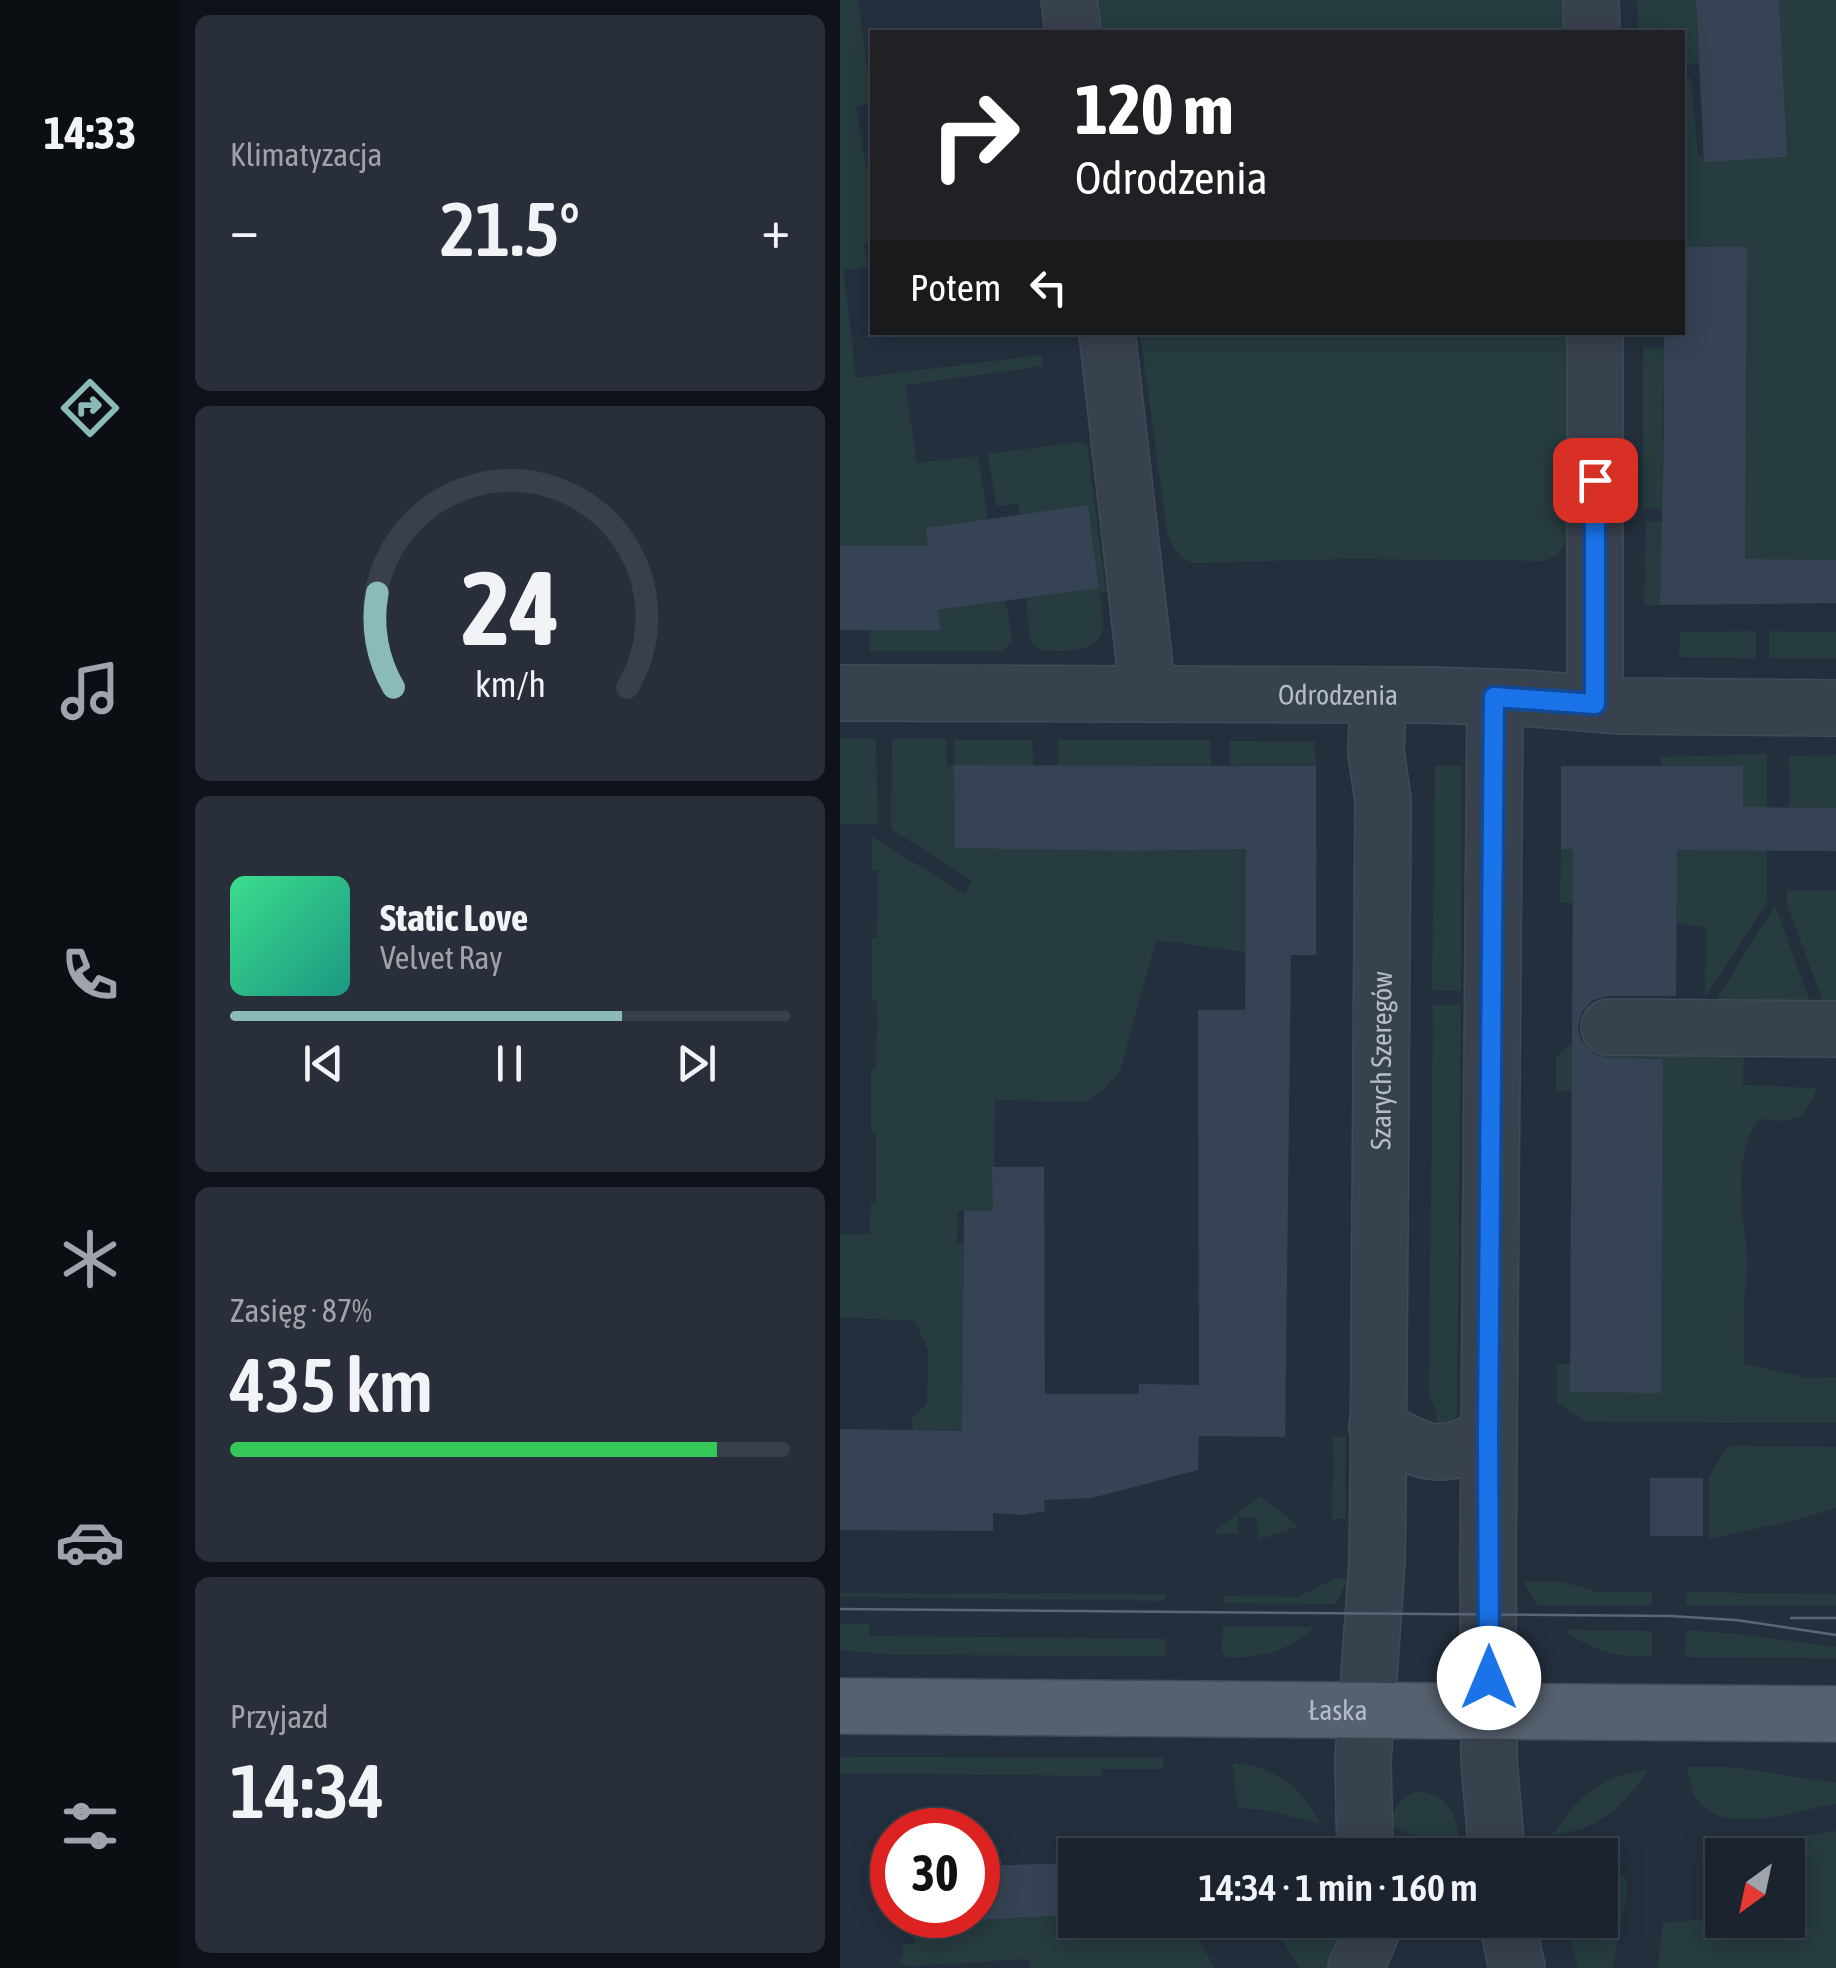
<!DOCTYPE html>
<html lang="pl">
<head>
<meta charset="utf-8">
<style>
	:root { --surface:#1b232e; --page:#282f3a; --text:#f1f3f6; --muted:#a0a4aa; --line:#39404a; --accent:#8bbbb9 }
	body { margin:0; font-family:"Asap Condensed",sans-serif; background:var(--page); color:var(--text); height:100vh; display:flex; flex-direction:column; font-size:38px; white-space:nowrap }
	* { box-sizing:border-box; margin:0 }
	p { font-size:32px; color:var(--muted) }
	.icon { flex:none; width:55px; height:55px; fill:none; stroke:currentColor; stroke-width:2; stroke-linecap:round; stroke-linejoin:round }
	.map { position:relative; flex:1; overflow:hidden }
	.sheet { display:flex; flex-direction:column; gap:15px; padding:15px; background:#0f1319; width:660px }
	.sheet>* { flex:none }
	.hud { position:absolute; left:30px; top:30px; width:815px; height:305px; border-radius:0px; box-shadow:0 5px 25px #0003,0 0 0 2px var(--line); background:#202124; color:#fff; overflow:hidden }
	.needle { width:65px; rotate:213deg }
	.controls { position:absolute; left:865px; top:1838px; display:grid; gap:20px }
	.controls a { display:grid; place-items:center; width:100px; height:100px; border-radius:0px; background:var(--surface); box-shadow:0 5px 25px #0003,0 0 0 2px var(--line); font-size:50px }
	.speed { position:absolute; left:30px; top:1808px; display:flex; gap:20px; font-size:50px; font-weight:700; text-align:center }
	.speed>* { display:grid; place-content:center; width:130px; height:130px; border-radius:50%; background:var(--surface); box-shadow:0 5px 25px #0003,0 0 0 2px var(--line); line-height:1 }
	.speed .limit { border:15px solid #d22; background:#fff; color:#111 }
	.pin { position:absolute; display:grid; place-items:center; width:85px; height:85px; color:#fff; margin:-42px; border-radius:20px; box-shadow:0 5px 15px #0006 }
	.me { position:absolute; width:110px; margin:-55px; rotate:0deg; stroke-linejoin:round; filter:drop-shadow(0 0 8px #0008) }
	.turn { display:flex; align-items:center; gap:35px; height:210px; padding:0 40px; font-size:45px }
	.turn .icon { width:130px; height:130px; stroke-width:2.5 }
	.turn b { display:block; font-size:70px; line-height:85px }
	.then { display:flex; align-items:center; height:95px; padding:0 40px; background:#0003; gap:20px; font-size:38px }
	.big { font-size:75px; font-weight:600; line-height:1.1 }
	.sheet .widget { flex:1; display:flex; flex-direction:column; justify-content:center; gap:15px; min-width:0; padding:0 35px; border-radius:15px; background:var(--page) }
	.sheet .dial { align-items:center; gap:0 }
	.dial svg { height:260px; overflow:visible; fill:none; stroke:var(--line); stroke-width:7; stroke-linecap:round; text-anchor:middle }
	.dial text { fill:var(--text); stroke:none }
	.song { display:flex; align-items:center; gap:30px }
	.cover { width:120px; height:120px; border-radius:15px; background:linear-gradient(135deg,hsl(150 70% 55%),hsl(170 70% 35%)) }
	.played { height:10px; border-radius:5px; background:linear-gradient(90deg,var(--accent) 70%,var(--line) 70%) }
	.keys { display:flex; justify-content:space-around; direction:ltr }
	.heat { display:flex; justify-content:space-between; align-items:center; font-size:55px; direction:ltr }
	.charge { height:15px; border-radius:8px; background:linear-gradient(90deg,#34c759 87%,var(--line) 0) }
	.trip { position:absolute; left:218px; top:1838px; width:560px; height:100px; border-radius:0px; background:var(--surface); box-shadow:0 5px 25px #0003,0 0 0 2px var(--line); font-weight:600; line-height:100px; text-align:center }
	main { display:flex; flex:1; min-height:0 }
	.menu { display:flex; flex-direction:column; width:180px; justify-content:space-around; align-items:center; background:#0b0e12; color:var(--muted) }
	.menu .icon { width:70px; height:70px }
	.menu .on { color:var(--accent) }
	.menu b { font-size:45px; color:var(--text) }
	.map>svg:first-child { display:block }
	.green { fill:#263c3f }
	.building { fill:#364354 }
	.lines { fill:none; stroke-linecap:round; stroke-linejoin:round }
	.minor-casing { stroke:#414a57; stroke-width:58 }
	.major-casing { stroke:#414a57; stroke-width:58 }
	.minor { stroke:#38414e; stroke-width:55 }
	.major { stroke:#56606e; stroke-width:55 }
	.tram { stroke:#5a6575; stroke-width:2.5 }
	.route-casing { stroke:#114b97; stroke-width:25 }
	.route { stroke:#1a73e8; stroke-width:18 }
	.labels { text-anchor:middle; stroke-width:10; stroke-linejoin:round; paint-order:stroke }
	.street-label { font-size:28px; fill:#b4bcc9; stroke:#1d2633 }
</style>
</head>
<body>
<main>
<nav class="menu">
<b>14:33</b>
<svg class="icon on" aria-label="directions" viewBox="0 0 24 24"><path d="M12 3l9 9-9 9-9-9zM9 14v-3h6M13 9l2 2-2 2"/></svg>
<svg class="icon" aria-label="music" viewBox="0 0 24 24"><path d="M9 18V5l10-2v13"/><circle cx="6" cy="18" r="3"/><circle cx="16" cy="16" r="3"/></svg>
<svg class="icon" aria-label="phone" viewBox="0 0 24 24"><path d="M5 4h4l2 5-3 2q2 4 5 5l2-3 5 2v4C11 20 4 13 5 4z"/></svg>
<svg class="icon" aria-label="climate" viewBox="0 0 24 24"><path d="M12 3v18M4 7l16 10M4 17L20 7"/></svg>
<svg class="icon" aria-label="car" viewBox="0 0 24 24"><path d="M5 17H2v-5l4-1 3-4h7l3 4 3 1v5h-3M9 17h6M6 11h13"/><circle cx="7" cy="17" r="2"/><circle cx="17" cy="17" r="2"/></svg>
<svg class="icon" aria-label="filters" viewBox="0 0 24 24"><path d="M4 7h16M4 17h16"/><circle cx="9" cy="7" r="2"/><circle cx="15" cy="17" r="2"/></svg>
</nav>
<section class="sheet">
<div class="widget"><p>Klimatyzacja</p>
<div class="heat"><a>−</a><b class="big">21.5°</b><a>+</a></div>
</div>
<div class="widget dial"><svg viewBox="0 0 100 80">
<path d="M14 69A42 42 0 1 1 86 69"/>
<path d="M14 69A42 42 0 0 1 9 40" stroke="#8bbbb9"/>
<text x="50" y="56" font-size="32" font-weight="700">24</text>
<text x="50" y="72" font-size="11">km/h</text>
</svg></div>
<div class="widget">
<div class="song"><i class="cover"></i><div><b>Static Love</b><p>Velvet Ray</p></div></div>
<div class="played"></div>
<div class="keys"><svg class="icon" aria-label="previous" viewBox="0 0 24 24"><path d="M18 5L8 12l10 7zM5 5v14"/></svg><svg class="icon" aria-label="pause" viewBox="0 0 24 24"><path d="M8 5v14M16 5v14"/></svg><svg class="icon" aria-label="next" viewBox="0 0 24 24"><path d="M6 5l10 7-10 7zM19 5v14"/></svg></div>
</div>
<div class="widget"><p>Zasięg · 87%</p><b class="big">435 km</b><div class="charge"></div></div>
<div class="widget"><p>Przyjazd</p><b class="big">14:34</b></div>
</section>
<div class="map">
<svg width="996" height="1968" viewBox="0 0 996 1968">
	<rect width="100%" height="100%" fill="#242f3e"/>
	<!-- green -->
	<path class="green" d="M0,0H18L30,88H32V103L16,106L26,167L30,168L32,242L24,244L28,267L4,271L16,378L201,355L203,366L65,385L77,463L138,456L148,520L88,546H0Z
		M256,0H726V32H260Z
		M797,0H856L859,63L843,64L842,32H798Z
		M939,0H996V560L905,604L907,247H843L842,78H851L858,157L863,158L865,162Z
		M300,333H728L729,529C725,547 721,557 702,561L509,559L354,563C337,557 332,547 327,531Z
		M803,346L824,348L822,509L803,508Z
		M239,442L247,444L266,592L260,593C261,604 264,616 263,627C260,655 219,651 199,650L190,640L186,598L259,587L248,506L180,515L178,504L156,506L148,454Z
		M806,520L822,522L820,605H804Z
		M166,601L172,642L162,651H30V630H100L98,610Z
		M916,631V658L839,657L840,632Z
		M929,631L996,632V658H929Z
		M0,739H36L38,824H0Z
		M52,739H106L107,765H114V740H192L194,765L294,851L477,848L476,890L406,952L316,940L280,1071L263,1091L247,1102L155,1100L153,1211H118L117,1242L123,1243V1350L152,1431L73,1430L72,1418L87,1404L88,1350L75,1321L0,1317V1234H30L31,1202H36V1133L31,1132V1070L36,1069L37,1000L32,999V938H37L38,870H32V837L125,894L132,881L51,829Z
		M218,740H370L371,765L218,766Z
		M390,741L475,742L476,766L390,765Z
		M927,754V902L865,998L866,927L837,924V901L720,903L721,849L902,850L821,766V757Z
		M996,755V808L950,807L949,756Z
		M595,766H622L621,991L592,990Z
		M947,891H996V1012H987L947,904Z
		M935,905L975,1016H866Z
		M593,1005H621L617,1415L614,1423L597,1432L596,1412L589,1396Z
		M739,1038L843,1040L904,1038L903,1085L978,1088L963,1115L945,1121L918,1119C890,1162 905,1216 907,1263C907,1279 904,1294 904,1310C903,1328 904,1346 904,1364L970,1378L996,1377V1423L745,1422L717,1403V1364H730L821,1392L822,1062L732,1091H716V1057Z
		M493,1437H506L505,1519H492Z
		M888,1446L996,1447V1508L951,1521L869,1539V1477Z
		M419,1496L459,1526L418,1540L417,1517H398V1533L376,1534V1530Z
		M494,1579H507L496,1604L384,1603V1596L458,1597Z
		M684,1582H724L757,1592H812V1605H697Z
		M847,1592L996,1594V1606L846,1605Z
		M0,1593L326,1594L325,1601L0,1597Z
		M0,1624H29L30,1636L326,1639V1656L58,1655L0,1650Z
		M383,1627H474C450,1651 420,1659 386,1657L382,1651Z
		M725,1630L812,1631V1656C781,1659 749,1650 725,1630Z
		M846,1630L898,1634L996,1647V1658L845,1657Z
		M0,1757L323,1758L324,1769H261V1776L0,1773Z
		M393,1764C431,1763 465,1790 480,1824L425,1810L397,1808Z
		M848,1767H890L996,1783V1804C947,1812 851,1849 848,1767Z
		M809,1769C785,1805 758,1831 713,1835C738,1795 762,1776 809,1769Z
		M580,1791C610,1798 616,1815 620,1843L590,1841L551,1827C552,1808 561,1796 580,1791Z
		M996,1831V1968H818L823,1923L882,1917V1920H948V1855H886L885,1849Z
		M418,1837L471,1855H402L400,1839Z
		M760,1870C773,1870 783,1869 788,1884L773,1968H738L725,1920H760Z
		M235,1915V1920H268L275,1930L312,1920H347L375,1968H191L188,1959L72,1966L65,1965L57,1959H63L62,1944H74L73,1923Z
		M428,1920H507L496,1968H460Z"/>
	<!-- building -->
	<path class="building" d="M856,0H939L947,157L864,162Z
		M842,247H907L905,559L996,560V603L820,605L824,426V332H842Z
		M248,505L259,588L98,610L101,630H0V546H88L86,528Z
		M114,765L476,766V955H451L445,1437L359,1436L358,1470L252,1498L204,1500L205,1511L184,1515L153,1513V1531L0,1530V1429L122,1431L124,1211H153L152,1167H204L205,1394H299V1384L359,1385L358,1010H405L406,849L293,851L115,848Z
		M721,766H903V807L996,808V851L837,850L836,996H768L753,1000L742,1012L738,1028L741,1041L754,1054L769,1058L823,1059L821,1393L730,1392L733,849H721Z
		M810,1478H863V1536H810Z
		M235,1863V1915L138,1920V1866Z"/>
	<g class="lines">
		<!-- minor casing -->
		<g class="minor-casing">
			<g id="minor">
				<path d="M229,0L233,32"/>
				<path d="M751,0L752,32"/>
				<path d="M267,332L308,694"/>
				<path id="s1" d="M0,693L587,695L682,698L782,706L996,708"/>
				<path d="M655,697L648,1564L649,1760L657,1855"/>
				<path d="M755,704V332"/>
				<path d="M769,1027L996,1029"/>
				<path d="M537,1426C581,1453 602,1464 648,1434"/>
				<path id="s2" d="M525,1855L523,1760L537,1562L538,1498L543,800L536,752L538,695"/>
				<path d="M667,1920L677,1968"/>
				<path d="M516,1968L536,1921"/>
			</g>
		</g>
		<!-- major casing -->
		<g class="major-casing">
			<g id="major">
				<path id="s3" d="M0,1706L996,1714"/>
			</g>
		</g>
		<!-- minor -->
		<use href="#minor" class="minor"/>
		<!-- major -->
		<use href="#major" class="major"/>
		<!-- tram -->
		<path class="tram" d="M0,1609L830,1616L896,1620L996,1635
			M951,1618H996"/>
	</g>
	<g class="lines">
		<!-- route casing -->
		<g class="route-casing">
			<path id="route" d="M649,1678L648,1434L654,697L755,704V480"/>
		</g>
		<!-- route -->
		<use href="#route" class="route"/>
	</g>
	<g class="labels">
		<!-- street labels -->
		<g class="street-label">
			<text dy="10" stroke="none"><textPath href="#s1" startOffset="498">Odrodzenia</textPath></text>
			<text dy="10" stroke="none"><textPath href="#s2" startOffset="795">Szarych Szeregów</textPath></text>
			<text dy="10" stroke="none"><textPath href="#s3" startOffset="498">Łaska</textPath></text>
		</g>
	</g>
</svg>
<div class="controls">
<a><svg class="needle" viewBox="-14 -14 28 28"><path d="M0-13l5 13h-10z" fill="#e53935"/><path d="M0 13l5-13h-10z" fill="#a0a4aa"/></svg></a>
</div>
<div class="speed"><div class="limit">30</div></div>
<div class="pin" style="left:755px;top:480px;background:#d93025"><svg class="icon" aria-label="arrive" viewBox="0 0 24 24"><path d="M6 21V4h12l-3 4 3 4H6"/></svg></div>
<svg class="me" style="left:649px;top:1678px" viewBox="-20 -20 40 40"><circle r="19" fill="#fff"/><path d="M0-13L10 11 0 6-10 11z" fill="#1a73e8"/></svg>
<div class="trip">14:34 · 1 min · 160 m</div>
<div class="hud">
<div class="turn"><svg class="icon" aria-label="right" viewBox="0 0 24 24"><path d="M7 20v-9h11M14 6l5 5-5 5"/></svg><div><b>120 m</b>Odrodzenia</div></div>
<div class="then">Potem<svg class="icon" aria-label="left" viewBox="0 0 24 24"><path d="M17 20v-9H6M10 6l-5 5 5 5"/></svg></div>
</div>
</div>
</main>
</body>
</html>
